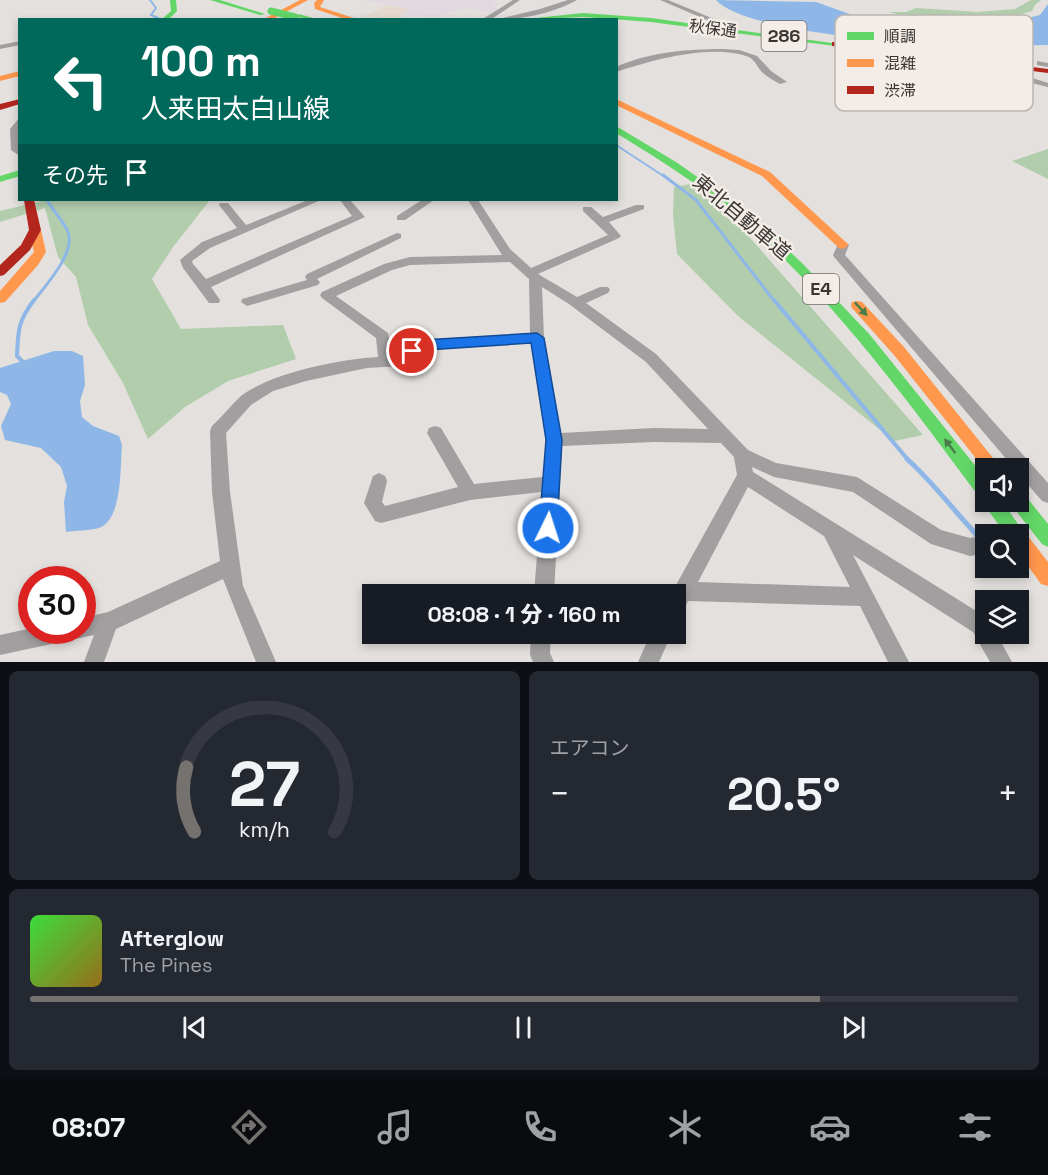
<!DOCTYPE html>
<html lang="ja">
<head>
<meta charset="utf-8">
<style>
	:root { --surface:#171b24; --page:#242831; --text:#f1f3f6; --muted:#9ea1a6; --line:#363941; --accent:#74716e }
	body { margin:0; font-family:"Space Grotesk","Noto Sans JP",sans-serif; background:var(--page); color:var(--text); height:100vh; display:flex; flex-direction:column; font-size:22px; white-space:nowrap }
	* { box-sizing:border-box; margin:0 }
	p { font-size:20px; color:var(--muted) }
	.icon { flex:none; width:33px; height:33px; fill:none; stroke:currentColor; stroke-width:2; stroke-linecap:round; stroke-linejoin:round }
	.map { position:relative; height:662px; overflow:hidden }
	.details { display:flex; flex-direction:column; gap:9px; padding:9px; background:#0d0f14; flex:1 }
	.details>* { flex:none }
	.banner { position:absolute; left:18px; top:18px; width:600px; height:183px; border-radius:0px; box-shadow:0 3px 9px #0003; background:#00695c; color:#fff; overflow:hidden }
	.controls { position:absolute; left:975px; top:458px; display:grid; gap:12px }
	.controls a { display:grid; place-items:center; width:54px; height:54px; border-radius:0px; background:var(--surface); box-shadow:0 3px 9px #0003; font-size:30px }
	.speed { position:absolute; left:18px; top:566px; display:flex; gap:12px; font-size:30px; font-weight:700; text-align:center }
	.speed>* { display:grid; place-content:center; width:78px; height:78px; border-radius:50%; background:var(--surface); box-shadow:0 3px 9px #0003; line-height:1 }
	.speed .limit { border:9px solid #d22; background:#fff; color:#111 }
	.pin { position:absolute; display:grid; place-items:center; width:51px; height:51px; color:#fff; margin:-26px; border:3px solid #fff; border-radius:50%; box-shadow:0 2px 6px #0007 }
	.me { position:absolute; width:66px; margin:-33px; rotate:4deg; stroke-linejoin:round; filter:drop-shadow(0 0 4px #0008) }
	.turn { display:flex; align-items:center; gap:21px; height:126px; padding:0 24px; font-size:27px }
	.turn .icon { width:78px; height:78px; stroke-width:2.5 }
	.turn b { display:block; font-size:42px; line-height:51px }
	.then { display:flex; align-items:center; height:57px; padding:0 24px; background:#0003; gap:12px; font-size:22px }
	.big { font-size:45px; font-weight:800; line-height:1.1 }
	.details .widget { flex:1; display:flex; flex-direction:column; justify-content:center; gap:9px; min-width:0; padding:0 21px; border-radius:9px; background:var(--page) }
	.details .dial { align-items:center; gap:0 }
	.dial svg { height:156px; overflow:visible; fill:none; stroke:var(--line); stroke-width:7; stroke-linecap:round; text-anchor:middle }
	.dial text { fill:var(--text); stroke:none }
	.song { display:flex; align-items:center; gap:18px }
	.cover { width:72px; height:72px; border-radius:9px; background:linear-gradient(135deg,hsl(120 70% 55%),hsl(40 70% 35%)) }
	.played { height:6px; border-radius:3px; background:linear-gradient(90deg,var(--accent) 80%,var(--line) 80%) }
	.keys { display:flex; justify-content:space-around; direction:ltr }
	.heat { display:flex; justify-content:space-between; align-items:center; font-size:33px; direction:ltr }
	.details .tiles { flex:1; display:grid; gap:9px; grid-template-columns:1fr 1fr }
	.widget:last-child { grid-column:span 2 }
	.trip { position:absolute; left:362px; top:584px; width:324px; height:60px; border-radius:0px; background:var(--surface); box-shadow:0 3px 9px #0003; font-weight:800; line-height:60px; text-align:center }
	.menu { display:flex; height:96px; justify-content:space-around; align-items:center; background:#090b0e; color:var(--muted) }
	.menu .icon { width:42px; height:42px }
	.menu .on { color:var(--accent) }
	.menu b { font-size:27px; color:var(--text) }
	.map>svg:first-child { display:block }
	.commercial { fill:#e5d9cf }
	.medical { fill:#e1d8e0 }
	.green { fill:#b2cdac }
	.water { fill:#8eb7e7 }
	.lines { fill:none; stroke-linecap:round; stroke-linejoin:round }
	.stream-far3 { stroke:#8eb7e7; stroke-width:2 }
	.stream-far2 { stroke:#8eb7e7; stroke-width:3 }
	.stream-far1 { stroke:#8eb7e7; stroke-width:4 }
	.stream { stroke:#8eb7e7; stroke-width:5 }
	.street { fill:#a29fa0; fill-rule:evenodd }
	.fast { fill:#63d668; fill-rule:evenodd }
	.slow { fill:#ff974d; fill-rule:evenodd }
	.jam { fill:#b3261e; fill-rule:evenodd }
	.fast-bridge { stroke:#63d668; stroke-width:7 }
	.oneway { fill:#4b7d4b }
	.route { fill:#1a73e8; stroke:#114b97; stroke-width:1.5 }
	.labels { text-anchor:middle; stroke-width:5; stroke-linejoin:round; paint-order:stroke }
	.far-street-label { font-size:16px; fill:#383533; stroke:#f3ece7 }
	.shield { fill:#f3ece7; stroke:#706c69; stroke-width:1.5 }
	.shield-label { font-size:18px; font-weight:bold; fill:#383533 }
	.street-label { font-size:20px; fill:#383533; stroke:#f3ece7 }
	.key { fill:#f3ece7; stroke:#bbb5b1; stroke-width:1.5 }
	.key-label { font-size:16px; fill:#383533 }
</style>
</head>
<body>
<div class="map">
<svg width="1048" height="662" viewBox="0 0 1048 662">
	<rect width="100%" height="100%" fill="#e3e0dd"/>
	<!-- commercial -->
	<path class="commercial" d="M388,5L410,9L402,14L400,19L361,17Z"/>
	<!-- medical -->
	<path class="medical" d="M365,0H493L500,4L492,7L498,9L489,13L469,8L454,11L435,17L402,14L409,9Z"/>
	<!-- green -->
	<path class="green" d="M1031,0H1041L1035,5L1032,11C988,26 934,28 890,12H906L916,8L978,12L1015,9Z
		M1048,149V179L1012,161Z
		M701,182L923,435L894,441L738,316L677,254L673,215L674,187Z
		M46,200H210L173,247L152,279L181,329L283,325L296,359L228,381L185,407L148,439L123,383L88,325L76,277L58,257L45,208L0,222V211Z"/>
	<!-- water -->
	<path class="water" d="M716,0L816,2L869,21L931,27H965L1020,20L1040,15L1048,4V45L974,46L973,49L945,50L914,44L903,45C863,37 741,28 716,0Z
		M54,351H72L83,356L85,385L80,401L82,417L93,426L119,436L122,445C120,467 123,519 99,528C89,531 76,530 66,532L64,502L67,486L61,467L41,448L5,440L1,426L11,404L7,395L0,392V368Z"/>
	<g class="lines">
		<!-- stream-far3 -->
		<path class="stream-far3" d="M150,0L156,8L151,15L158,18
			M616,145L665,177"/>
		<!-- stream-far2 -->
		<path class="stream-far2" d="M663,175L696,200L775,302
			M33,302C45,286 76,253 68,232C63,220 53,211 47,200"/>
		<!-- stream-far1 -->
		<path class="stream-far1" d="M774,300L909,461
			M24,363L17,356C18,331 18,321 34,300"/>
		<!-- stream -->
		<path class="stream" d="M907,459C933,482 953,510 977,535"/>
		<!-- street -->
		<path class="street" d="M513,0H520L490,20H481Z
			M568,0H577C555,13 520,20 494,20L540,9Z
			M660,0H668L719,21L721,24L716,29H712L714,23Z
			M138,18L150,20H135Z
			M20,41V45L0,49V45Z
			M723,49L739,50L757,56L771,71L787,82L780,84C775,81 769,78 764,74C758,69 756,61 749,57C712,43 652,60 616,72V67C649,52 687,49 723,49Z
			M1037,61L1048,63V67L1037,65Z
			M1010,67L1029,77L1048,83V87L1023,81L1007,71V67Z
			M20,117V156L11,150L10,129Z
			M308,200H321L210,248L192,261L193,264L206,279L352,216L340,200H350L365,217L211,287L220,300L219,303H209L183,268L180,260L202,242L237,228L219,205L220,203H228L246,225Z
			M422,200H434L405,220H397V216Z
			M468,200H478L510,249L531,268L608,235L583,211V207H591L603,217L636,205H644V209L609,222L621,236L619,238L538,274L577,297L600,287H608L610,290L608,293L586,303L656,354L748,450L776,463L857,477L941,530L970,538L986,535V553L970,556L931,544L853,492L774,477L752,467L753,472L986,617V633H996L1012,662H990L973,632L853,555L909,662H888L860,606L688,601L682,613L675,616V594H671L737,475L734,457L721,443L654,442L562,446L554,594H534L542,492L470,500L381,523L375,521L364,503L373,476L379,473L385,476L387,481L382,502L385,506L458,487L427,433L429,428L435,426L441,428L474,484L543,477L546,440L531,343L426,350L402,366L367,368L306,381L273,391L251,405L226,433L230,492L243,586L276,662H256L223,579L116,629L104,662H84L94,635L0,655V635L32,628L82,630V618L108,612L220,561L212,492L210,431L212,426C222,417 231,405 241,396C271,373 340,359 378,357L376,338L322,298L320,295L322,292L384,264L410,257L502,255ZM510,262L529,279L530,333L423,340L399,356H392L388,333L336,296L392,270L410,265ZM542,287L569,304L646,362L708,429L654,428L561,433L544,338ZM748,487L824,536L850,587L698,582Z
			M397,233L401,234V238L317,279L320,282L318,285L247,306L241,302L242,299L307,280L305,277L307,274Z
			M843,241L849,245L845,255L1048,483V503L1042,501L1018,473V468H1014L835,258L833,255L839,242Z
			M531,633H551L550,653L554,662H533L530,655Z
			M651,633H672L659,662H638Z"/>
		<!-- fast -->
		<path class="fast" d="M170,0H176L177,11L168,20H161L171,11Z
			M210,0H220L265,14L260,15Z
			M583,13L651,18L839,44L835,46L651,22L583,17L517,20Z
			M299,14L316,19L317,20L297,17Z
			M616,126L676,162L716,190L768,231L803,264L870,335L986,479V501H1002L1025,534L1022,540L1018,542V534H1005L986,507L984,500L980,498C912,407 845,314 761,237C717,196 667,164 616,133Z
			M20,170V176L0,182V176Z
			M1018,492L1024,494L1048,524V547L1042,544L1012,506L1010,501H1018Z"/>
		<!-- slow -->
		<path class="slow" d="M300,0H308L271,20H262Z
			M317,0H324L320,7L360,20H348L315,9L314,3Z
			M20,71V76L0,81V76Z
			M616,99L770,172L849,245L843,249L839,248L762,176L616,105Z
			M35,227L41,230L46,252L38,265L5,302L0,303V291L34,252L29,230Z
			M857,301L862,302L904,347L1001,468H986V471L894,355L852,308L851,305L852,302Z
			M1018,528L1024,531L1048,562V586L1041,584L1018,552V534H1010L1012,531Z"/>
		<!-- jam -->
		<path class="jam" d="M835,42L1048,69V73L832,46V42Z
			M20,99V104L0,110V104Z
			M24,200H34L41,230L30,250L4,275L0,276V265L21,245L29,230Z"/>
		<!-- fast-bridge -->
		<path class="fast-bridge" d="M271,11L295,17"/>
	</g>
	<!-- one-way arrows -->
	<defs><path id="oneway-solid" d="M-6-.8H1V-3.2L6.5 0L1 3.2V.8H-6Z" transform="scale(1.5)"/></defs>
	<g class="oneway">
		<use href="#oneway-solid" transform="translate(861 309) rotate(47)"/>
		<use href="#oneway-solid" transform="translate(950 446) rotate(-127)"/>
	</g>
	<!-- route -->
	<path class="route" d="M537,333L544,338L562,440L557,528L555,534L548,536L542,534L539,528L546,440L531,343L426,350L412,357L405,351L407,348L423,340Z"/>
	<g class="labels">
		<!-- far-street labels -->
		<g class="far-street-label">
			<text transform="translate(713 28) rotate(7)" y="6">秋保通</text>
		</g>
		<!-- shield labels -->
		<g class="shield">
			<rect x="761.5" y="21" width="45" height="30" rx="4.5"/>
			<rect x="803" y="274" width="36" height="30" rx="4.5"/>
		</g>
		<g class="shield-label">
			<text x="784" y="42">286</text>
			<text x="821" y="295">E4</text>
		</g>
		<!-- street labels -->
		<g class="street-label">
			<text transform="translate(742 217) rotate(40)" y="7">東北自動車道</text>
		</g>
	</g>
	<!-- legend -->
	<rect x="835" y="15" width="198" height="96" rx="9" class="key"/>
	<rect x="847" y="32" width="27" height="8" fill="#63d668"/>
	<rect x="847" y="59" width="27" height="8" fill="#ff974d"/>
	<rect x="847" y="86" width="27" height="8" fill="#b3261e"/>
	<g class="key-label">
		<text x="884" y="42">順調</text>
		<text x="884" y="69">混雑</text>
		<text x="884" y="96">渋滞</text>
	</g>
</svg>
<div class="controls">
<a><svg class="icon" aria-label="sound" viewBox="0 0 24 24"><path d="M4 9h4l5-4v14l-5-4H4zM17 9q2 3 0 6"/></svg></a>
<a><svg class="icon" aria-label="search" viewBox="0 0 24 24"><circle cx="10" cy="10" r="6"/><path d="M15 15l6 6"/></svg></a>
<a><svg class="icon" aria-label="layers" viewBox="0 0 24 24"><path d="M12 4l9 5-9 5-9-5zM3 14l9 5 9-5"/></svg></a>
</div>
<div class="speed"><div class="limit">30</div></div>
<div class="pin" style="left:412px;top:351px;background:#d93025"><svg class="icon" aria-label="arrive" viewBox="0 0 24 24"><path d="M6 21V4h12l-3 4 3 4H6"/></svg></div>
<svg class="me" style="left:548px;top:528px" viewBox="-20 -20 40 40"><circle r="17" fill="#1a73e8" stroke="#fff" stroke-width="3"/><path d="M0-11L8 9 0 5-8 9z" fill="#fff"/></svg>
<div class="trip">08:08 · 1 分 · 160 m</div>
<div class="banner">
<div class="turn"><svg class="icon" aria-label="left" viewBox="0 0 24 24"><path d="M17 20v-9H6M10 6l-5 5 5 5"/></svg><div><b>100 m</b>人来田太白山線</div></div>
<div class="then">その先<svg class="icon" aria-label="arrive" viewBox="0 0 24 24"><path d="M6 21V4h12l-3 4 3 4H6"/></svg></div>
</div>
</div>
<section class="details">
<div class="tiles">
<div class="widget dial"><svg viewBox="0 0 100 80">
<path d="M14 69A42 42 0 1 1 86 69"/>
<path d="M14 69A42 42 0 0 1 10 36" stroke="#74716e"/>
<text x="50" y="56" font-size="32" font-weight="700">27</text>
<text x="50" y="72" font-size="11">km/h</text>
</svg></div>
<div class="widget"><p>エアコン</p>
<div class="heat"><a>−</a><b class="big">20.5°</b><a>+</a></div>
</div>
<div class="widget">
<div class="song"><i class="cover"></i><div><b>Afterglow</b><p>The Pines</p></div></div>
<div class="played"></div>
<div class="keys"><svg class="icon" aria-label="previous" viewBox="0 0 24 24"><path d="M18 5L8 12l10 7zM5 5v14"/></svg><svg class="icon" aria-label="pause" viewBox="0 0 24 24"><path d="M8 5v14M16 5v14"/></svg><svg class="icon" aria-label="next" viewBox="0 0 24 24"><path d="M6 5l10 7-10 7zM19 5v14"/></svg></div>
</div>
</div>
</section>
<nav class="menu">
<b>08:07</b>
<svg class="icon on" aria-label="directions" viewBox="0 0 24 24"><path d="M12 3l9 9-9 9-9-9zM9 14v-3h6M13 9l2 2-2 2"/></svg>
<svg class="icon" aria-label="music" viewBox="0 0 24 24"><path d="M9 18V5l10-2v13"/><circle cx="6" cy="18" r="3"/><circle cx="16" cy="16" r="3"/></svg>
<svg class="icon" aria-label="phone" viewBox="0 0 24 24"><path d="M5 4h4l2 5-3 2q2 4 5 5l2-3 5 2v4C11 20 4 13 5 4z"/></svg>
<svg class="icon" aria-label="climate" viewBox="0 0 24 24"><path d="M12 3v18M4 7l16 10M4 17L20 7"/></svg>
<svg class="icon" aria-label="car" viewBox="0 0 24 24"><path d="M5 17H2v-5l4-1 3-4h7l3 4 3 1v5h-3M9 17h6M6 11h13"/><circle cx="7" cy="17" r="2"/><circle cx="17" cy="17" r="2"/></svg>
<svg class="icon" aria-label="filters" viewBox="0 0 24 24"><path d="M4 7h16M4 17h16"/><circle cx="9" cy="7" r="2"/><circle cx="15" cy="17" r="2"/></svg>
</nav>
</body>
</html>
